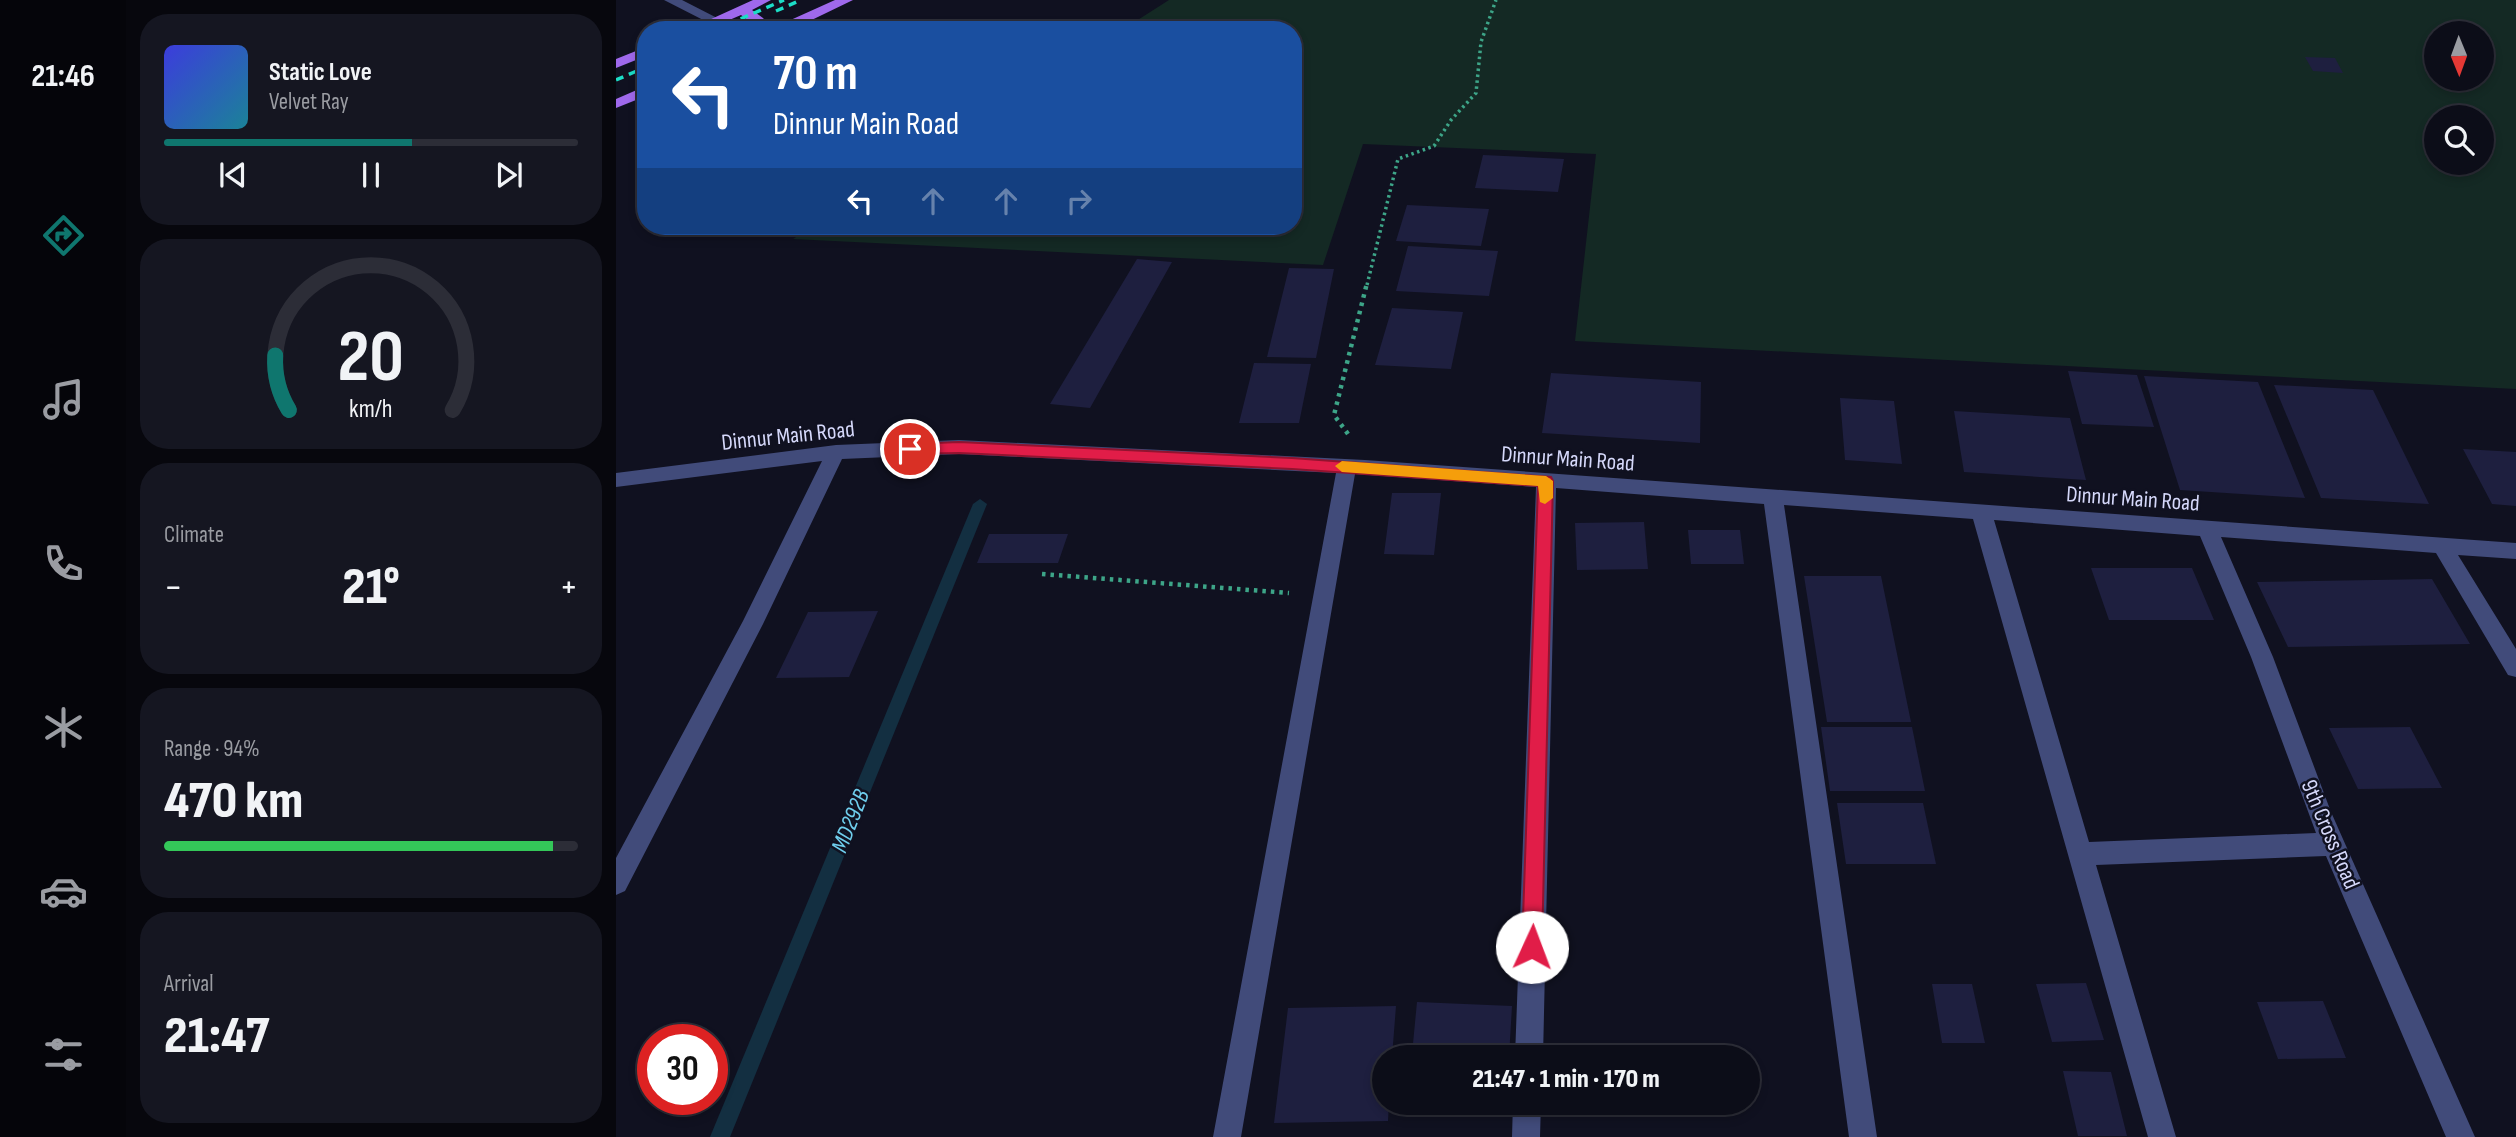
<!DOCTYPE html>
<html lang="en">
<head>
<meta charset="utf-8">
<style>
	:root { --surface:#0c0d18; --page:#151621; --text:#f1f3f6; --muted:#9a9ca2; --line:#2c2d37; --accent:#0f766e }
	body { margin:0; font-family:"Sofia Sans Condensed",sans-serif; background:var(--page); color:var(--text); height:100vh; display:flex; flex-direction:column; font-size:26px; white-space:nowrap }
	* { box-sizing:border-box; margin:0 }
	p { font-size:23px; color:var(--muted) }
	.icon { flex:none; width:38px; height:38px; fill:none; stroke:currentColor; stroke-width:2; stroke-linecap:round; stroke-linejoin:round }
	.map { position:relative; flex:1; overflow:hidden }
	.side { display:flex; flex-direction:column; gap:14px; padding:14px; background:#07070d; width:490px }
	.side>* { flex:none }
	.top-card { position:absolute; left:21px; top:21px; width:665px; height:214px; border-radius:28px; box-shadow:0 4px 10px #0003,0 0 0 2px var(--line); background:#1a4fa0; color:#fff; overflow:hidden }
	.needle { width:46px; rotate:179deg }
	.tools { position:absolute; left:1808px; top:21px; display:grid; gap:14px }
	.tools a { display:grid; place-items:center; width:70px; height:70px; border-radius:50%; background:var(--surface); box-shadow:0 4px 10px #0003,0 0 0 2px var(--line); font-size:35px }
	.speed { position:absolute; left:21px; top:1024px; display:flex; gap:14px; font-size:35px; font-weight:700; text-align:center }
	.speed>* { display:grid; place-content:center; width:91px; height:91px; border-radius:50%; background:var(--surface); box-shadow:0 4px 10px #0003,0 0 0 2px var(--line); line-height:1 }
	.speed .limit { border:10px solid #d22; background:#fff; color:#111 }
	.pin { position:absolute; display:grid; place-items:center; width:60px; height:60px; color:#fff; margin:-30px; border:4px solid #fff; border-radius:50%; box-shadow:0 2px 7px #0007 }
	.me { position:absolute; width:77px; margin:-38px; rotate:2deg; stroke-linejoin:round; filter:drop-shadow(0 0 5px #0008) }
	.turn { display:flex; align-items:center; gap:24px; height:147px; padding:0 21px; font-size:32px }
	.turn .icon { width:91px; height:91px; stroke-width:2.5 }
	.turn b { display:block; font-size:49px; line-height:60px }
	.lanes { display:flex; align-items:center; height:66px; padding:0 21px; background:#0003; justify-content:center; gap:35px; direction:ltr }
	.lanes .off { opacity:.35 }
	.big { font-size:52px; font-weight:800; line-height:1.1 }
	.side .tile { flex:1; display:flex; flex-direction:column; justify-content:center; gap:10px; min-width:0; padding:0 24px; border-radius:28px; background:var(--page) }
	.side .dial { align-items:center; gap:0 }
	.dial svg { height:182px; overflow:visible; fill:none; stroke:var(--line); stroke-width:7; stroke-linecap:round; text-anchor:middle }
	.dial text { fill:var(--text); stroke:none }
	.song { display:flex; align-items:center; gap:21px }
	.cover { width:84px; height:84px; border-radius:10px; background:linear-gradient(135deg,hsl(240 70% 55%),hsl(190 70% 35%)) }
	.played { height:7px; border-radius:4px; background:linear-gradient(90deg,var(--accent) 60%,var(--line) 60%) }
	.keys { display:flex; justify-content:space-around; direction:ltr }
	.heat { display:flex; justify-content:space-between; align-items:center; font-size:38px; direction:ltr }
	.charge { height:10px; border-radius:5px; background:linear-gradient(90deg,#34c759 94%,var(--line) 0) }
	.trip { position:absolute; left:756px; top:1045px; width:388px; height:70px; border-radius:35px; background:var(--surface); box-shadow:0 4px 10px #0003,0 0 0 2px var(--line); font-weight:800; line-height:70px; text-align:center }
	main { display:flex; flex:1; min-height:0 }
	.tabs { display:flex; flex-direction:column; width:126px; justify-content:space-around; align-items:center; background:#05050a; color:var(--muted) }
	.tabs .icon { width:49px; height:49px }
	.tabs .on { color:var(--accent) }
	.tabs b { font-size:32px; color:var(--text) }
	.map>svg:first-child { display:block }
	.green { fill:#142924; fill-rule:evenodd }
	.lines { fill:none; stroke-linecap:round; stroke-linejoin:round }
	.stream { fill:#132f41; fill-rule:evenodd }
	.building { fill:#1e1f3f }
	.path-far1 { stroke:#3da588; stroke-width:3.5; stroke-dasharray:2.5 3.5; stroke-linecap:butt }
	.path { stroke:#3da588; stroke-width:4.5; stroke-dasharray:3.5 5; stroke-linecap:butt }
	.minor { fill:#414b7a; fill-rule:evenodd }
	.major { fill:#9f69ec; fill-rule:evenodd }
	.rail { stroke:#1cdec7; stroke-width:3.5; stroke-dasharray:8 6; stroke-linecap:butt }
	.route { fill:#e11d48; stroke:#92132f; stroke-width:2 }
	.slow { fill:#f59e0b }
	.labels { text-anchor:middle; stroke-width:5; stroke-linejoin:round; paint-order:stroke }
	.street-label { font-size:23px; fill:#d5d8fa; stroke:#101120 }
	.water-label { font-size:24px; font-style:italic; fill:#6fceed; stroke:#101120 }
</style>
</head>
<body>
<main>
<nav class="tabs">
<b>21:46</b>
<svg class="icon on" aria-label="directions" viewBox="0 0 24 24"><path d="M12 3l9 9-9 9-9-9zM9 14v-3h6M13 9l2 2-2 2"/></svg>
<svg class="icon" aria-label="music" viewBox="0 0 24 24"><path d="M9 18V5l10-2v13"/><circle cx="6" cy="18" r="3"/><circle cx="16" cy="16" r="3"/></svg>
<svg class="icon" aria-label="phone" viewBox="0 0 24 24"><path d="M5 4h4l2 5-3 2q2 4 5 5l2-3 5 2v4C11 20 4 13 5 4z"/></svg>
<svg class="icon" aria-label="climate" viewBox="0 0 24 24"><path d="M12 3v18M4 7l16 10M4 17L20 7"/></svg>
<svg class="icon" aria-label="car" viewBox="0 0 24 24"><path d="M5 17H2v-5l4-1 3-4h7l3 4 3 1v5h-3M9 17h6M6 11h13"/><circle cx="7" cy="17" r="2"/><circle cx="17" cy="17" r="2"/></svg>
<svg class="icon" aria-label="filters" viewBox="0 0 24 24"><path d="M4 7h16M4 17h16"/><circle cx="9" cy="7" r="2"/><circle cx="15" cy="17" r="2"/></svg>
</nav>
<section class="side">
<div class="tile">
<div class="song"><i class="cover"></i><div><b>Static Love</b><p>Velvet Ray</p></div></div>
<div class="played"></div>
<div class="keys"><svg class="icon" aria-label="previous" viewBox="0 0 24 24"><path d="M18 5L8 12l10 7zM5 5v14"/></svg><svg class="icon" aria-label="pause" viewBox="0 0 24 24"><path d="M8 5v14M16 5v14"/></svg><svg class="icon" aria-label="next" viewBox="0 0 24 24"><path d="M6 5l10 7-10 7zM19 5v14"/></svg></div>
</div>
<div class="tile dial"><svg viewBox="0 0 100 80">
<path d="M14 69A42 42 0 1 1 86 69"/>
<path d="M14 69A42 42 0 0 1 8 45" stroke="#0f766e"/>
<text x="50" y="56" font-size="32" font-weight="700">20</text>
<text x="50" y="72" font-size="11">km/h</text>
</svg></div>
<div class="tile"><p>Climate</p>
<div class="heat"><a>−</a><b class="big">21°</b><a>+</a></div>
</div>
<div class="tile"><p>Range · 94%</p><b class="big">470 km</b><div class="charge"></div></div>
<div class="tile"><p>Arrival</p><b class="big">21:47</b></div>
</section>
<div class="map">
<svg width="1900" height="1137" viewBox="0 0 1900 1137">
	<rect width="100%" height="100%" fill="#101120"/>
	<!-- green -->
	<path class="green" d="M553,0H1900V389L959,341L980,154L747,144L707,265L177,239L197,226H677V30H506ZM1820,33H1866V79H1820ZM1820,117H1866V163H1820Z"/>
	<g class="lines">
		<!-- stream -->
		<path class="stream" d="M364,499L371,504L114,1137H94L357,504Z"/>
	</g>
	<!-- building -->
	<path class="building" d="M1689,57L1719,58L1727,73L1697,71Z
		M867,155L948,159L942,192L859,188Z
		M791,205L873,209L865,246L780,241Z
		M792,246L882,251L873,296L780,291Z
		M521,259L556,262L474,408L434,404Z
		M673,268L718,269L700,358L651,357Z
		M776,308L847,312L835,369L759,365Z
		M638,363L695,364L683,423H623Z
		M1452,371L1521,375L1538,427L1466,424Z
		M935,373L1085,382L1084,443L926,433Z
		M1528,376L1642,382L1689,498L1564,490Z
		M1658,385L1757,390L1813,504L1705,498Z
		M1224,398L1278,401L1286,464L1229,460Z
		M1338,411L1454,418L1470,480L1348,472Z
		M1847,449L1900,452V506L1876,504Z
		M776,493H825L818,555L768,554Z
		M1028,522L1032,569L961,570L959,523Z
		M1072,530H1124L1128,564H1075Z
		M373,534H452L442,563H361Z
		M1475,568H1576L1598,620H1493Z
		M1188,576H1265L1295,722H1211Z
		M1816,579L1854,644L1672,647L1641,582Z
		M262,611L233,677L160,678L192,612Z
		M1205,727H1296L1309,791H1214Z
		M1794,727L1826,788L1742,789L1713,728Z
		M1221,803H1307L1320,864H1230Z
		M1470,983L1488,1040L1436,1042L1420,984Z
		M1316,984H1356L1369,1043H1326Z
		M1707,1001L1730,1058L1662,1059L1641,1002Z
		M801,1002L896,1006L893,1057L796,1054Z
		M780,1006L776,1057H768V1102H773L772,1121L658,1123L672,1008Z
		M1447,1071L1495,1072L1511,1136H1462Z"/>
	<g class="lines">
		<!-- path-far1 -->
		<path class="path-far1" d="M751,285L782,159L818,146L835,120L860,93L865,42L880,0"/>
		<!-- path -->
		<path class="path" d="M732,434L718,415L751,283
			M426,574L673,593"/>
		<!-- minor -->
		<path class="minor" d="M48,0H66L107,21L105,24H95Z
			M343,440L749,460L1900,543V559L1842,555L1900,649V677L1892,675L1820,553L1605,537L1657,657L1715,812L1859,1137H1830L1710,856L1480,865L1560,1137H1532L1357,519L1168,505L1261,1137H1233L1148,504L940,488L927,1057H899L920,487L739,474L625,1137H597L720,473L343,454L226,459L147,624L9,891L0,895V858L127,621L206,461L0,487V473L220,445ZM1378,520L1584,536L1635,657L1700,833L1473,842Z
			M897,1102H925L924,1137H896Z"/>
		<!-- major -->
		<path class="major" d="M137,0H155L136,10L159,27L219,0H237L175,30H145L125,15L90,30H71Z
			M30,47V56L0,68V59Z
			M30,86V96L0,108V99Z"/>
		<!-- rail -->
		<path class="rail" d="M160,11L185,0
			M99,30L168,0
			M0,80L30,67"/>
	</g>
	<!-- route -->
	<path class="route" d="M343,442L676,458L935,477L937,481L926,947L923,954L916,957L909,954L906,947L922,486L676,469L343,453L294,454L287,449L294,444Z"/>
	<!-- slow -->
	<path class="slow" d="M726,461L930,476L937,481V498L929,504L924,502L922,486L726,472L719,466Z"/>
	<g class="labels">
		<!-- street labels -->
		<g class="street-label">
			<text transform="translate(172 435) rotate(-6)" y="8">Dinnur Main Road</text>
			<text transform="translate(952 458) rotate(4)" y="8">Dinnur Main Road</text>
			<text transform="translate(1517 498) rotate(4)" y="8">Dinnur Main Road</text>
			<text transform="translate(1715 834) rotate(67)" y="8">9th Cross Road</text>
		</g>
		<!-- water labels -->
		<g class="water-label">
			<text transform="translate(234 821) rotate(-68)" y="8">MD292B</text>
		</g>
	</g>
</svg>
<div class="tools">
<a><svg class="needle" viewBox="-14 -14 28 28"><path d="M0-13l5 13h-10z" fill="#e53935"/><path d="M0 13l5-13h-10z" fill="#9a9ca2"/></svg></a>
<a><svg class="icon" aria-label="search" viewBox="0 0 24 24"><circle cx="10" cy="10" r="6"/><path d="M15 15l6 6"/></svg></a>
</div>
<div class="speed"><div class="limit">30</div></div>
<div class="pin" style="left:294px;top:449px;background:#d93025"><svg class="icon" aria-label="arrive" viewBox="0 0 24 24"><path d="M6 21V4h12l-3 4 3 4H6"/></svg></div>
<svg class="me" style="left:916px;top:947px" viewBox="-20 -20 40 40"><circle r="19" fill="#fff"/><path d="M0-13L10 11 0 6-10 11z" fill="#e11d48"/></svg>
<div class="trip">21:47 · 1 min · 170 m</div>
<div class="top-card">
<div class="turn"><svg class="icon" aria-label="left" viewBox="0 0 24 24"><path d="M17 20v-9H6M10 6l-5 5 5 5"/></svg><div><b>70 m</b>Dinnur Main Road</div></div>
<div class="lanes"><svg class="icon" aria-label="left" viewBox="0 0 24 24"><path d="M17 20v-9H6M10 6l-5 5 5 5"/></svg><svg class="icon off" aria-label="ahead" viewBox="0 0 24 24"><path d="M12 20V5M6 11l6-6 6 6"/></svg><svg class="icon off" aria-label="ahead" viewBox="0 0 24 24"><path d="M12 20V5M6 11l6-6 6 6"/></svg><svg class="icon off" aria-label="right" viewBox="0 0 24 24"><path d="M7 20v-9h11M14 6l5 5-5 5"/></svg></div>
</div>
</div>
</main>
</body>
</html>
